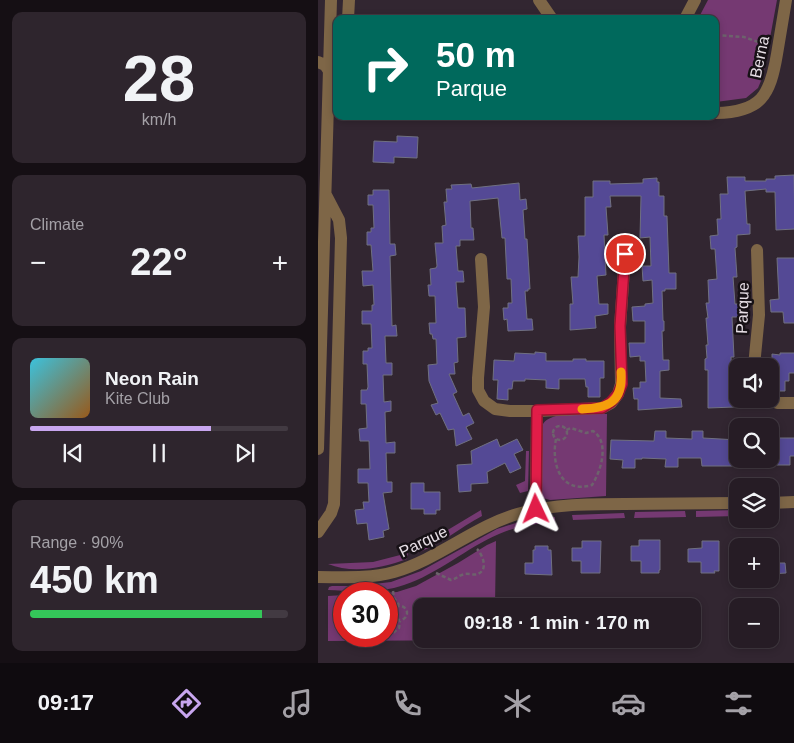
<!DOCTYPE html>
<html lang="en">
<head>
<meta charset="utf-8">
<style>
	:root { --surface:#261c25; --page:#2e252d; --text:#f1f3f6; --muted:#a4a1a7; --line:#423a42; --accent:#c8a6ef }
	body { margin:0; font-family:Arial,sans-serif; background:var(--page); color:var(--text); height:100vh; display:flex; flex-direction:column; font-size:19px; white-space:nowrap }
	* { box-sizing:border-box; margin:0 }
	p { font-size:16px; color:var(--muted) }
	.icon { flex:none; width:28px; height:28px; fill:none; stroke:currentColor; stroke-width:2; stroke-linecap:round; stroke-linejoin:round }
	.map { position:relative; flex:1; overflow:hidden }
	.drawer { display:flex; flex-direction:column; gap:12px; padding:12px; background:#150f14; width:318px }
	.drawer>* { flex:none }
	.guide { position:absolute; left:15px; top:15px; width:386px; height:105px; border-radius:10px; box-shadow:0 2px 8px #0003,0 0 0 1px var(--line); background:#00695c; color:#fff; overflow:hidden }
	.fabs { position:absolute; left:411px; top:358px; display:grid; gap:10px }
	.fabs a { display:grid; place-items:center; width:50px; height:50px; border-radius:10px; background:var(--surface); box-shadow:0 2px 8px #0003,0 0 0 1px var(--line); font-size:25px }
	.speed { position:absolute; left:15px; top:582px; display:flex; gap:10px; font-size:25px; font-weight:700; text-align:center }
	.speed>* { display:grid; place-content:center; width:65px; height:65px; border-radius:50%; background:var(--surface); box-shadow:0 2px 8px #0003,0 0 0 1px var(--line); line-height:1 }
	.speed .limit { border:8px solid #d22; background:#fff; color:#111 }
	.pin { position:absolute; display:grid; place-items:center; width:42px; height:42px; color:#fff; margin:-21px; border:2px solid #fff; border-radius:50%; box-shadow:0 1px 5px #0007 }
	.me { position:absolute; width:55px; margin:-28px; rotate:358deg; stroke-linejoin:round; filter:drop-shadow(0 0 4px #0008) }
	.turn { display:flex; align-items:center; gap:18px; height:105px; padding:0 20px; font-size:22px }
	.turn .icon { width:65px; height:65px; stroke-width:2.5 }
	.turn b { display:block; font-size:35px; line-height:42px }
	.big { font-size:38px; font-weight:700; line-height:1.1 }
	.drawer .widget { flex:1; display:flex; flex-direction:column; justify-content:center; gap:8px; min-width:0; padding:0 18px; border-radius:10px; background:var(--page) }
	.drawer .dial { align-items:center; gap:0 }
	.dial b { font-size:65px; line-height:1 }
	.song { display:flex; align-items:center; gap:15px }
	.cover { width:60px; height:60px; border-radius:8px; background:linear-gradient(135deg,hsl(190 70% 55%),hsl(30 70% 35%)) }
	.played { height:5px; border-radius:2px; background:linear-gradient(90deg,var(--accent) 70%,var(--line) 70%) }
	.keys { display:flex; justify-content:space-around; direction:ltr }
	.heat { display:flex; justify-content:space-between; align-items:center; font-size:28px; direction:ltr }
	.charge { height:8px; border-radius:4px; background:linear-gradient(90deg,#34c759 90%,var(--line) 0) }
	.trip { position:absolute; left:95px; top:598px; width:288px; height:50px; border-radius:10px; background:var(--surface); box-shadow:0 2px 8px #0003,0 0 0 1px var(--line); font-weight:700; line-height:50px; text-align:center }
	.tab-bar { display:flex; height:80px; justify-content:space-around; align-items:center; background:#0f0b0f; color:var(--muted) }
	.tab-bar .icon { width:35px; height:35px }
	.tab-bar .on { color:var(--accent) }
	.tab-bar b { font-size:22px; color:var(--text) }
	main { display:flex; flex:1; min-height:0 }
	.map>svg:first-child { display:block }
	.green { fill:#753972 }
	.building { fill:#544995; stroke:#707081 }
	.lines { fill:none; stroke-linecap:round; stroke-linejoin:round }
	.path { stroke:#6d626c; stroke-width:2.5; stroke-dasharray:4 2.5; stroke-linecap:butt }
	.minor { stroke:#7e6647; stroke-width:12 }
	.route-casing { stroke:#92132f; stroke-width:12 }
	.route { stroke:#e11d48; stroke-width:9 }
	.slow { stroke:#f59e0b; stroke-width:9 }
	.labels { text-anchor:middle; stroke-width:5; stroke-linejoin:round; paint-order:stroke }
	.street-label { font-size:16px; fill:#e7dfe6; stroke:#171116 }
</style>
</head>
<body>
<main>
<section class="drawer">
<div class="widget dial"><b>28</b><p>km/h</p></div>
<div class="widget"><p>Climate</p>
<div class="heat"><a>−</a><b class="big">22°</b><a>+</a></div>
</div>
<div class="widget">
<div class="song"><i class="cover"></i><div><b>Neon Rain</b><p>Kite Club</p></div></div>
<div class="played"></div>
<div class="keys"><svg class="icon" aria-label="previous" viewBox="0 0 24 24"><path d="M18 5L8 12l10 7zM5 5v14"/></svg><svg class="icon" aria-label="pause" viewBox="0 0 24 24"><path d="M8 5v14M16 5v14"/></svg><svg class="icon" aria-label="next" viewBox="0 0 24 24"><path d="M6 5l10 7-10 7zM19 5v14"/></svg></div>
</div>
<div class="widget"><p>Range · 90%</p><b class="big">450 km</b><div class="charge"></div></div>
</section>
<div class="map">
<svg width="477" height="663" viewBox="0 0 477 663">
	<rect width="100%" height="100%" fill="#322631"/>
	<!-- green -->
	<path class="green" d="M390,0H459L445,76L440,88L428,98L398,102V19H380Z
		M289,414L288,496L232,500L225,498L223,494L225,424C233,410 273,414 289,414Z
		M208,451H211L210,491L202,493L198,485L207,481Z
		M163,510L164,516C143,527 119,547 98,553V549Z
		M420,510V516L378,517V511Z
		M367,511L368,517L316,518L317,512Z
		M306,513L307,518L255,520L254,515Z
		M237,517V522C217,524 199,526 181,534C148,548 120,574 86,585C65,593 32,591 10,590L11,587L14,586H39L73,582L103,571L179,529L204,521Z
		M178,541L177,606H104V639H176V640L10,641V596L26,595V636H69V594H50L79,592L98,586L140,563L169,545Z
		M90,553L89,559C65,568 34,574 10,564L55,562Z"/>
	<!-- building -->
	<path class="building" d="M79,136L100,137L99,158L76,157V163L55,162L56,141L79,142Z
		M476,175L477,229L458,230L457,192H448V189L427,191L429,224H432V234L419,235V247L417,248L419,277H415L417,304H422L423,317H414L416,357H413L414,377H415L416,383L420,382V395H416L417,407L390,408V370H387V359L389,358L388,345H390L388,318H390L388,303H391L390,280L399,279L397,249H393L392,236L400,235L399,219H403L402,194H410L409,177H427V181H448V179H457V176Z
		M339,178V182H341V196H346V216H349L351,273H358V289H347V291H344L345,321H346V331H344L345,360H351V370L342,371V398L363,399L364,407L320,410V399H316L315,388H322V382H328L327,361H322V356L312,357L311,343H327V321H315L314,307L327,306V304L335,303L334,280L325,281L324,266H333L332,237L322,238L323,196H292L293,207H288L290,235H286L288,275L279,276L281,304H290V314L277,316L278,328L252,330V304H255L253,277H260L261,257L260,236H267V197H275V181H292V184L325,183V179Z
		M201,183L202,200L208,199L209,209L205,210L207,239H209L212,289H210V291H207L209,319H214L215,330L190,331L189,319L186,320L185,308H190V303H194L193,279H189L187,238H184L180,198L152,201L153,228H155L156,240H142V246H138L140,271H145L146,282H138L140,308H147L148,337L139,338L140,362L136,363L137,374H131L139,392L135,394L145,416L151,413L156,423L148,427L154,439L138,446L136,429L130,430L122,413L118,415L113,405L120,403L111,381L110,365L119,364L118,339H115L114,334H112L111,323H118L117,296H111L110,285H113L112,269L118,268L119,266L117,243H125L124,226L128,225L126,202H129L128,189H134L133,185L153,184L154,188Z
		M55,190H71L72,244H77L78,255L72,256L74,326L78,325L79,336H67L68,363H74V375H65L66,402L73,401V411L67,412L68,443L77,442V453H68L69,482H74V492L65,493L71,529L65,531L66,537L51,540L49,523L39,524L37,510L46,509L45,502H51L50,483H40V469H52L51,441H42L41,429L49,428L48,404H43V390H49L50,387L49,364H45V351H50V348H54L53,324H44V311H54V305H56L55,285L45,286L44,271H55L53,245H49V232H53V228H56L55,205H50V195H55Z
		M459,258H477V323H466L465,312H453L452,300L461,299Z
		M217,352L228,353V361H255V359H268V361H286V378H282V397H270V387H268L267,379H241V389L228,388V380L207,379V381H195L194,389H190V400L179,399L180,380H175L176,360L196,361L197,353L217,354Z
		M462,353H477V373H471V381H467V391H456L457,369H454V354L462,355Z
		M337,431H348V438L374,439V431H385V438L420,440V466H384L383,458H360V467H347L348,459L324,458V459H317V468H304L305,460L292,459L293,440L336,441Z
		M452,438H477V456H472V465H459V457H452Z
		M179,439L182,447L199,439L205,450L196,454L203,468L192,473L187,463L169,472L170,483L153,484V491L141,492L139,465L154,464L153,451Z
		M93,483H106V492H122V510H118V514H106V509H93Z
		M321,540H342V570H341V573H323V561H313V546H321Z
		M264,541H283L282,573H263V561H254V548H264Z
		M384,541H401V571H396L397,573H383V562H370V549L384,548Z
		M217,546H230V550H233L234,575L207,574V563H215V550H217Z
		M452,563H467L468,573L452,574Z"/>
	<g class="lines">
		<!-- path -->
		<path class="path" d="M398,35L426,37L443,43L445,54
			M235 433a7 7 0 1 1 14 0a7 7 0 1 1-14 0Z
			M238,439C233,465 243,494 274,485C283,471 292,442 275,431L268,433L253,428L248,430
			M118,573L133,580C138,579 140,576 144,575C149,572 156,576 160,574C171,569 164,554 159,549
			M75,591L76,598L81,605
			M48,594L49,592
			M75 613a7 7 0 1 1 14 0a7 7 0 1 1-14 0Z
			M69,633H75L81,628L82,621"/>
		<!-- minor -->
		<path class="minor" d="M221,0L234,19
			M30,19L31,0
			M367,19L377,0
			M0,62L7,65L11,71
			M398,113C443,112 452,96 459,54C462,36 465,18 468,0
			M163,259L166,307L160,378V390L166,401L177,409L192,411H219L284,408L293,403L300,394L303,384L302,327L307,255
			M436,366L441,315L439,250
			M448,399L460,403H477
			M0,449L13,0
			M452,503L477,502
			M218,509L219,411
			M0,532L13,513L16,504L23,238L21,220L8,195
			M0,577C25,577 51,579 76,572C121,559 158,525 203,513C237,504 271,504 306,504C344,504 382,503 420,503"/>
	</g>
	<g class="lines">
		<!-- route casing -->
		<g class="route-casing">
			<path id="route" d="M218,509L219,410L284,408L293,402L300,394L304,384L302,326L307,254"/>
		</g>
		<!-- route -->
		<use href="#route" class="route"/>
		<!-- slow -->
		<path class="slow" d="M264,409C291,408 305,402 303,372"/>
	</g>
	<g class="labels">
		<!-- street labels -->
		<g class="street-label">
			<text transform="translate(441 57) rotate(-78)" y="6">Berna</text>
			<text transform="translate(424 308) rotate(-88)" y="6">Parque</text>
			<text transform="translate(105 541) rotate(-26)" y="6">Parque</text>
		</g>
	</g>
</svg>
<div class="fabs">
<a><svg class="icon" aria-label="sound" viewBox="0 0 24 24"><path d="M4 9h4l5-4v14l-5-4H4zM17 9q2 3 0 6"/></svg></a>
<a><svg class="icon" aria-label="search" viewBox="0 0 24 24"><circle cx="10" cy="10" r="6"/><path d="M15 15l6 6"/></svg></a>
<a><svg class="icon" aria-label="layers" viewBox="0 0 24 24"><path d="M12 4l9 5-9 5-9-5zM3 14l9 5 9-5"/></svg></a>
<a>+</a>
<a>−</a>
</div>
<div class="speed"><div class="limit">30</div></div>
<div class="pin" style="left:307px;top:254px;background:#d93025"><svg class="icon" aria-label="arrive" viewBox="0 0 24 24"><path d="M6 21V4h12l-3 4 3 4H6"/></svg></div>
<svg class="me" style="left:218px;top:509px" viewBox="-20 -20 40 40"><path d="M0-17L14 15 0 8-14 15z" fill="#e11d48" stroke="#fff" stroke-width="4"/></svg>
<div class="trip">09:18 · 1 min · 170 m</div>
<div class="guide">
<div class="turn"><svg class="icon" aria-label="right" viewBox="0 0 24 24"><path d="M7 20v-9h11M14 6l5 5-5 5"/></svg><div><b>50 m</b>Parque</div></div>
</div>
</div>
</main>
<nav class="tab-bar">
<b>09:17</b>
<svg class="icon on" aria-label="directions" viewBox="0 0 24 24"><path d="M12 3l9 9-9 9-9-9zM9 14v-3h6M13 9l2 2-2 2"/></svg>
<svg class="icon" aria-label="music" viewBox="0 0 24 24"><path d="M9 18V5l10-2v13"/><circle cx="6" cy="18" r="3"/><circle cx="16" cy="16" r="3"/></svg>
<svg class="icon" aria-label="phone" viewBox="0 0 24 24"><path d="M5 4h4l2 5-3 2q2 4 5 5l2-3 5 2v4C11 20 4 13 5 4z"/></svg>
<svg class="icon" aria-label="climate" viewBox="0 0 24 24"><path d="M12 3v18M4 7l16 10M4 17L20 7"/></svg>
<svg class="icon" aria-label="car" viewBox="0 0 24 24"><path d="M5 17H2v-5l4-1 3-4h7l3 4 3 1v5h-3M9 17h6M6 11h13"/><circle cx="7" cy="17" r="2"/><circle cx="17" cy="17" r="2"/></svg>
<svg class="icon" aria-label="filters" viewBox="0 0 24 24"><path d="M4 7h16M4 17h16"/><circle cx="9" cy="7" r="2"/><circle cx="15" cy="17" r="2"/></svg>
</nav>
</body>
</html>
